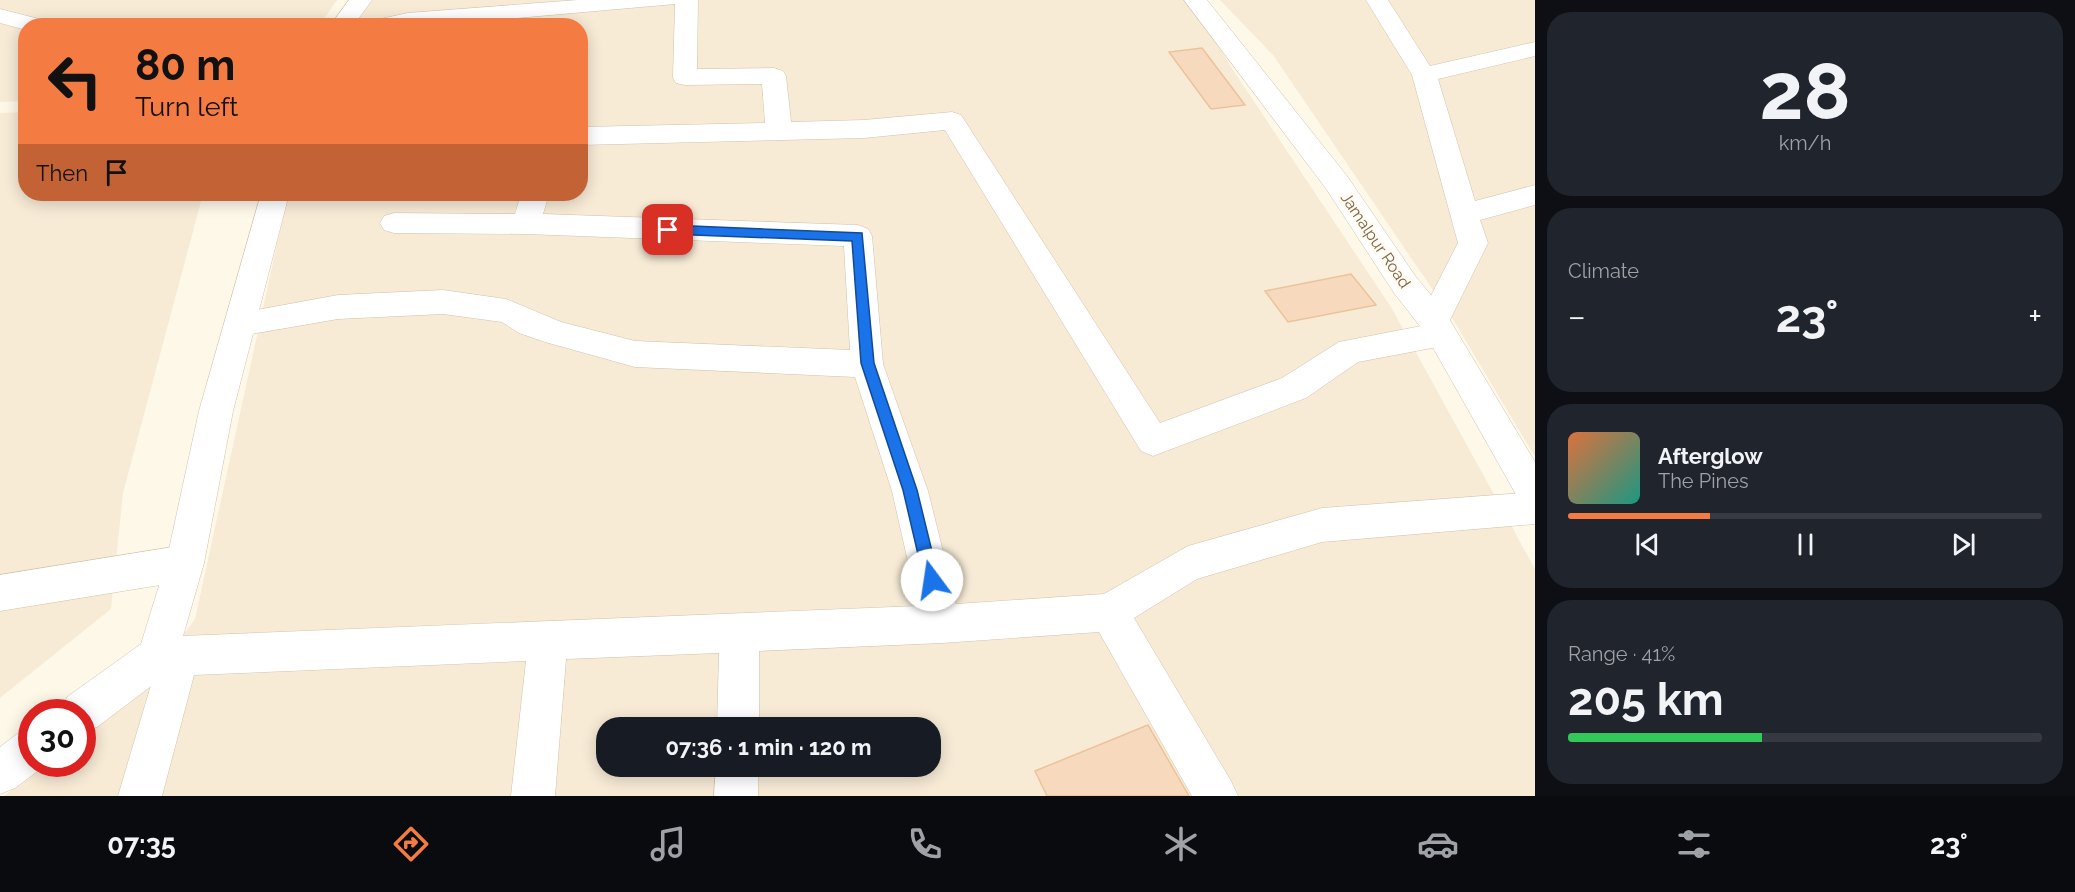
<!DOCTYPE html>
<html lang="en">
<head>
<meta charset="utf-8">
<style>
	:root { --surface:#171b24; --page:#20242c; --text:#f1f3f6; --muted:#9ea1a6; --line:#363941; --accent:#f47b42 }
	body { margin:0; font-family:Raleway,sans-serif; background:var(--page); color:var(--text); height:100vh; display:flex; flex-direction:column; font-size:22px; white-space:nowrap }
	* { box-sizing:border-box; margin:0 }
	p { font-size:20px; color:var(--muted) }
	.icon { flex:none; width:33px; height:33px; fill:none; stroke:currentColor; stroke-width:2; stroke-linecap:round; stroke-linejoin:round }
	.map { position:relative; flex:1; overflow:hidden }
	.panel { display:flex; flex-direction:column; gap:12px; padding:12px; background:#0d0f14; width:540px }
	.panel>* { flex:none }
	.banner { position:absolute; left:18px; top:18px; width:570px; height:183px; border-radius:24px; box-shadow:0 3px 15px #0003; background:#f47b42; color:#111; overflow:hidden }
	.speed { position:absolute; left:18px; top:699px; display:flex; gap:12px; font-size:30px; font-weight:700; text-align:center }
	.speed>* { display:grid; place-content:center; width:78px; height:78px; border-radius:50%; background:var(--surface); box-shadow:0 3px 15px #0003; line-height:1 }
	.speed .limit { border:9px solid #d22; background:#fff; color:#111 }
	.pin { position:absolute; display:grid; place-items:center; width:51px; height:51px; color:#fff; margin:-26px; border-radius:12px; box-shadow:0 3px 9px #0006 }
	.me { position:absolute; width:66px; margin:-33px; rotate:346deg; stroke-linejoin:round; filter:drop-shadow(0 0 4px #0008) }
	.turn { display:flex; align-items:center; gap:21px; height:126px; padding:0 18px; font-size:27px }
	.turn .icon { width:78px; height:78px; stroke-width:2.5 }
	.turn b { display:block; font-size:42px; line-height:51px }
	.then { display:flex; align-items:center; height:57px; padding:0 18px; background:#0003; gap:12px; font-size:22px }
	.big { font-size:45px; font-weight:700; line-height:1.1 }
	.panel .widget { flex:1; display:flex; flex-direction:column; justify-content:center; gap:9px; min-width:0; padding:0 21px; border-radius:24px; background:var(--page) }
	.panel .dial { align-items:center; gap:0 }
	.dial b { font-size:78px; line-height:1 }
	.song { display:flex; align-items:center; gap:18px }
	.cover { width:72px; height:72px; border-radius:9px; background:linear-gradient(135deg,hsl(20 70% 55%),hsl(170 70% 35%)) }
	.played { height:6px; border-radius:3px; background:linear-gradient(90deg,var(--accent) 30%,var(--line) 30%) }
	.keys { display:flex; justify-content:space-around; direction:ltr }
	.heat { display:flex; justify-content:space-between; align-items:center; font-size:33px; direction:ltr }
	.charge { height:9px; border-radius:4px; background:linear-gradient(90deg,#34c759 41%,var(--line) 0) }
	.trip { position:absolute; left:596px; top:717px; width:345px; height:60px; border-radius:24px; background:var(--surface); box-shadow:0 3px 15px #0003; font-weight:700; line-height:60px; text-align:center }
	.menu { display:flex; height:96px; justify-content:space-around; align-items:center; background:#090b0e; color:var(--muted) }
	.menu .icon { width:42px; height:42px }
	.menu .active { color:var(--accent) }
	.menu b { font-size:27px; color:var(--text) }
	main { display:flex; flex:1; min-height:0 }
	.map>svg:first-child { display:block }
	.residential { fill:#f7ebd6; fill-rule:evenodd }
	.building { fill:#f7dabd; stroke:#ecc29b; stroke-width:1.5 }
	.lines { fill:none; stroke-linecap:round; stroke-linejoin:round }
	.minor-casing { stroke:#d3c1ac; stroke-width:1 }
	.tertiary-casing { stroke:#d3c1ac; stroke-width:1 }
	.minor { fill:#fff; fill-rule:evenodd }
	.tertiary { fill:#fff; fill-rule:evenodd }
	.route { fill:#1a73e8; stroke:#114b97; stroke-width:1.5 }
	.labels { text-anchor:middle; stroke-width:6; stroke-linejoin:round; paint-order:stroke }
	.street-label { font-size:16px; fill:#7d6048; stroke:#fffbf1 }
</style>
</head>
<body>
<main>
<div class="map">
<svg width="1535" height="796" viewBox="0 0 1535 796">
	<rect width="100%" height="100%" fill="#fef8e9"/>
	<!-- residential -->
	<path class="residential" d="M0,0H337L320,25L26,26L25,101L0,102Z
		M371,0H1185L1206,24L1231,67L1391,307L1535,569V796H4L44,764H82L83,732L155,673L195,619L288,194H580V26L352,25ZM606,728H930V766H606Z
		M1220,0H1535V457L1454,321L1273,55Z
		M25,112L26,194H203L123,493L111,609L0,698V113Z"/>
	<!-- building -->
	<path class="building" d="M1202,48L1245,105L1211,109L1169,52Z
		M1351,274L1376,305L1288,322L1265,291Z
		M1148,725L1189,796H1047L1035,771Z"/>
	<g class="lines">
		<!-- minor casing -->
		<g class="minor-casing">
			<path id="minor" d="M578,0H698L697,69L774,68L783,71L786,76L791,122L864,120L952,112L961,115L1160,423L1282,378L1339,342L1421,326L1418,321L1458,243L1412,75L1366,0H1388L1430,66L1535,42V56L1438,79L1475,201L1535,185V205L1480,220L1488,243L1448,324L1453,326L1458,335L1453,344L1358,362L1306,398L1153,456L1141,451L945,130L864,138L580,145V127L765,123L762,84L685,85L676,83L673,77L675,4L427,26H368L371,21L408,13Z
				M0,9L47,21L50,26H26V30L0,23Z
				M521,194H549L543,214L858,225L868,229L872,236L883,364L928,491L956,604L1104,594L1188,546L1322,508L1535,492V524L1322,542L1197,579L1134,618L1231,781L1238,796H1192L1099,632L942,643L759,651V728H717L719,653L566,659L555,796H511L526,661L194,675L162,796H118L154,675L143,671L137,657L143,643L157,637L918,606L892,491L855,377L635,367L545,342L519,333L502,322L443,314L338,319L240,336L229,333L224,324L229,315L338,295L443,290L506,299L561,322L635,341L850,350L844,246L526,234L394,233L384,230L380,223L384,216L394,213L515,214Z
				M185,545L198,551L204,563L198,575L185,581L0,611V575Z
				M716,766H758V796H714Z"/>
		</g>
		<!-- tertiary casing -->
		<g class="tertiary-casing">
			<path id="tertiary" d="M349,0H372L353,26H330Z
				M1184,0H1207L1347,176L1416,277L1445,312L1535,462V510L1522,505L1423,330L1394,293L1327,190Z
				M261,194H289L233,411L204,563L177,657L171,671L97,727L82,732V712H62L67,697L141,644L166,563L199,411Z
				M32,728V764H47L15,788L0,794V747L17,734Z"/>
		</g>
		<!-- minor -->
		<use href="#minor" class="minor"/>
		<!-- tertiary -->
		<use href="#tertiary" class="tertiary"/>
	</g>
	<!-- route -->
	<path class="route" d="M668,225L862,233L874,363L917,490L939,580L937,585L932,587L926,585L924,580L903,490L861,363L852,241L668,234L662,230Z"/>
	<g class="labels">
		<!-- street labels -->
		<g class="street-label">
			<text transform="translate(1376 240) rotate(56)" y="6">Jamalpur Road</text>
		</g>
	</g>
</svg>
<div class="speed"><div class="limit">30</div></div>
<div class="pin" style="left:668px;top:230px;background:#d93025"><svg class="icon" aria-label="arrive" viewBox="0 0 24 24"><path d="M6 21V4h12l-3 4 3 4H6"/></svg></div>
<svg class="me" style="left:932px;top:580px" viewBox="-20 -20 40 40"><circle r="19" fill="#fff"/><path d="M0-13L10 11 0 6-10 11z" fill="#1a73e8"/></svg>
<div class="trip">07:36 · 1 min · 120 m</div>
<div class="banner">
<div class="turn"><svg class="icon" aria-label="left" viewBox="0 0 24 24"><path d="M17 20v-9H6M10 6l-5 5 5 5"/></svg><div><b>80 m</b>Turn left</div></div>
<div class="then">Then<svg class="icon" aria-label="arrive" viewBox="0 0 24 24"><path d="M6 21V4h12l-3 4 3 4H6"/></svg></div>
</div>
</div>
<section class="panel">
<div class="widget dial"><b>28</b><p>km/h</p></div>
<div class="widget"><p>Climate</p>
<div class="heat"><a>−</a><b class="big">23°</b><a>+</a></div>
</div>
<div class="widget">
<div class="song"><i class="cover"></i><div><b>Afterglow</b><p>The Pines</p></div></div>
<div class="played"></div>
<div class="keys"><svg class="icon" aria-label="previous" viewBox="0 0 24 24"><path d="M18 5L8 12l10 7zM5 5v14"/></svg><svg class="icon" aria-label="pause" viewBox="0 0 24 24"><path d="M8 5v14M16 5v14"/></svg><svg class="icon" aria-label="next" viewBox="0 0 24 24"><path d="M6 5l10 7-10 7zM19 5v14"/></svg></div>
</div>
<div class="widget"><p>Range · 41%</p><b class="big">205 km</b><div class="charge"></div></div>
</section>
</main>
<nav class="menu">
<b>07:35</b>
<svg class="icon active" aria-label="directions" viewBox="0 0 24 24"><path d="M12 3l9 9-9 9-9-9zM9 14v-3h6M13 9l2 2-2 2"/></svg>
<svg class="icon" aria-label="music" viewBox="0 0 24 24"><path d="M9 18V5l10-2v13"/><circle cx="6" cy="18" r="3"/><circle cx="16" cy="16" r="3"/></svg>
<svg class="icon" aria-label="phone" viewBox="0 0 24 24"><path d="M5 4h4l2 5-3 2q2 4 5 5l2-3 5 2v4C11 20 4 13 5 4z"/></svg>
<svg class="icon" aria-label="climate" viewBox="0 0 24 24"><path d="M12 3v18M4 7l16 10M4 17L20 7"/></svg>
<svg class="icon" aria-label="car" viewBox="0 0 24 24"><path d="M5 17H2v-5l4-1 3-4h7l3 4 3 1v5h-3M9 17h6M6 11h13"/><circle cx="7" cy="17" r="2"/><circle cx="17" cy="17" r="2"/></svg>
<svg class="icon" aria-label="filters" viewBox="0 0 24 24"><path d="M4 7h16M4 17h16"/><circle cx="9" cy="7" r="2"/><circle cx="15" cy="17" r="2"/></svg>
<b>23°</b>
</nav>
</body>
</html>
